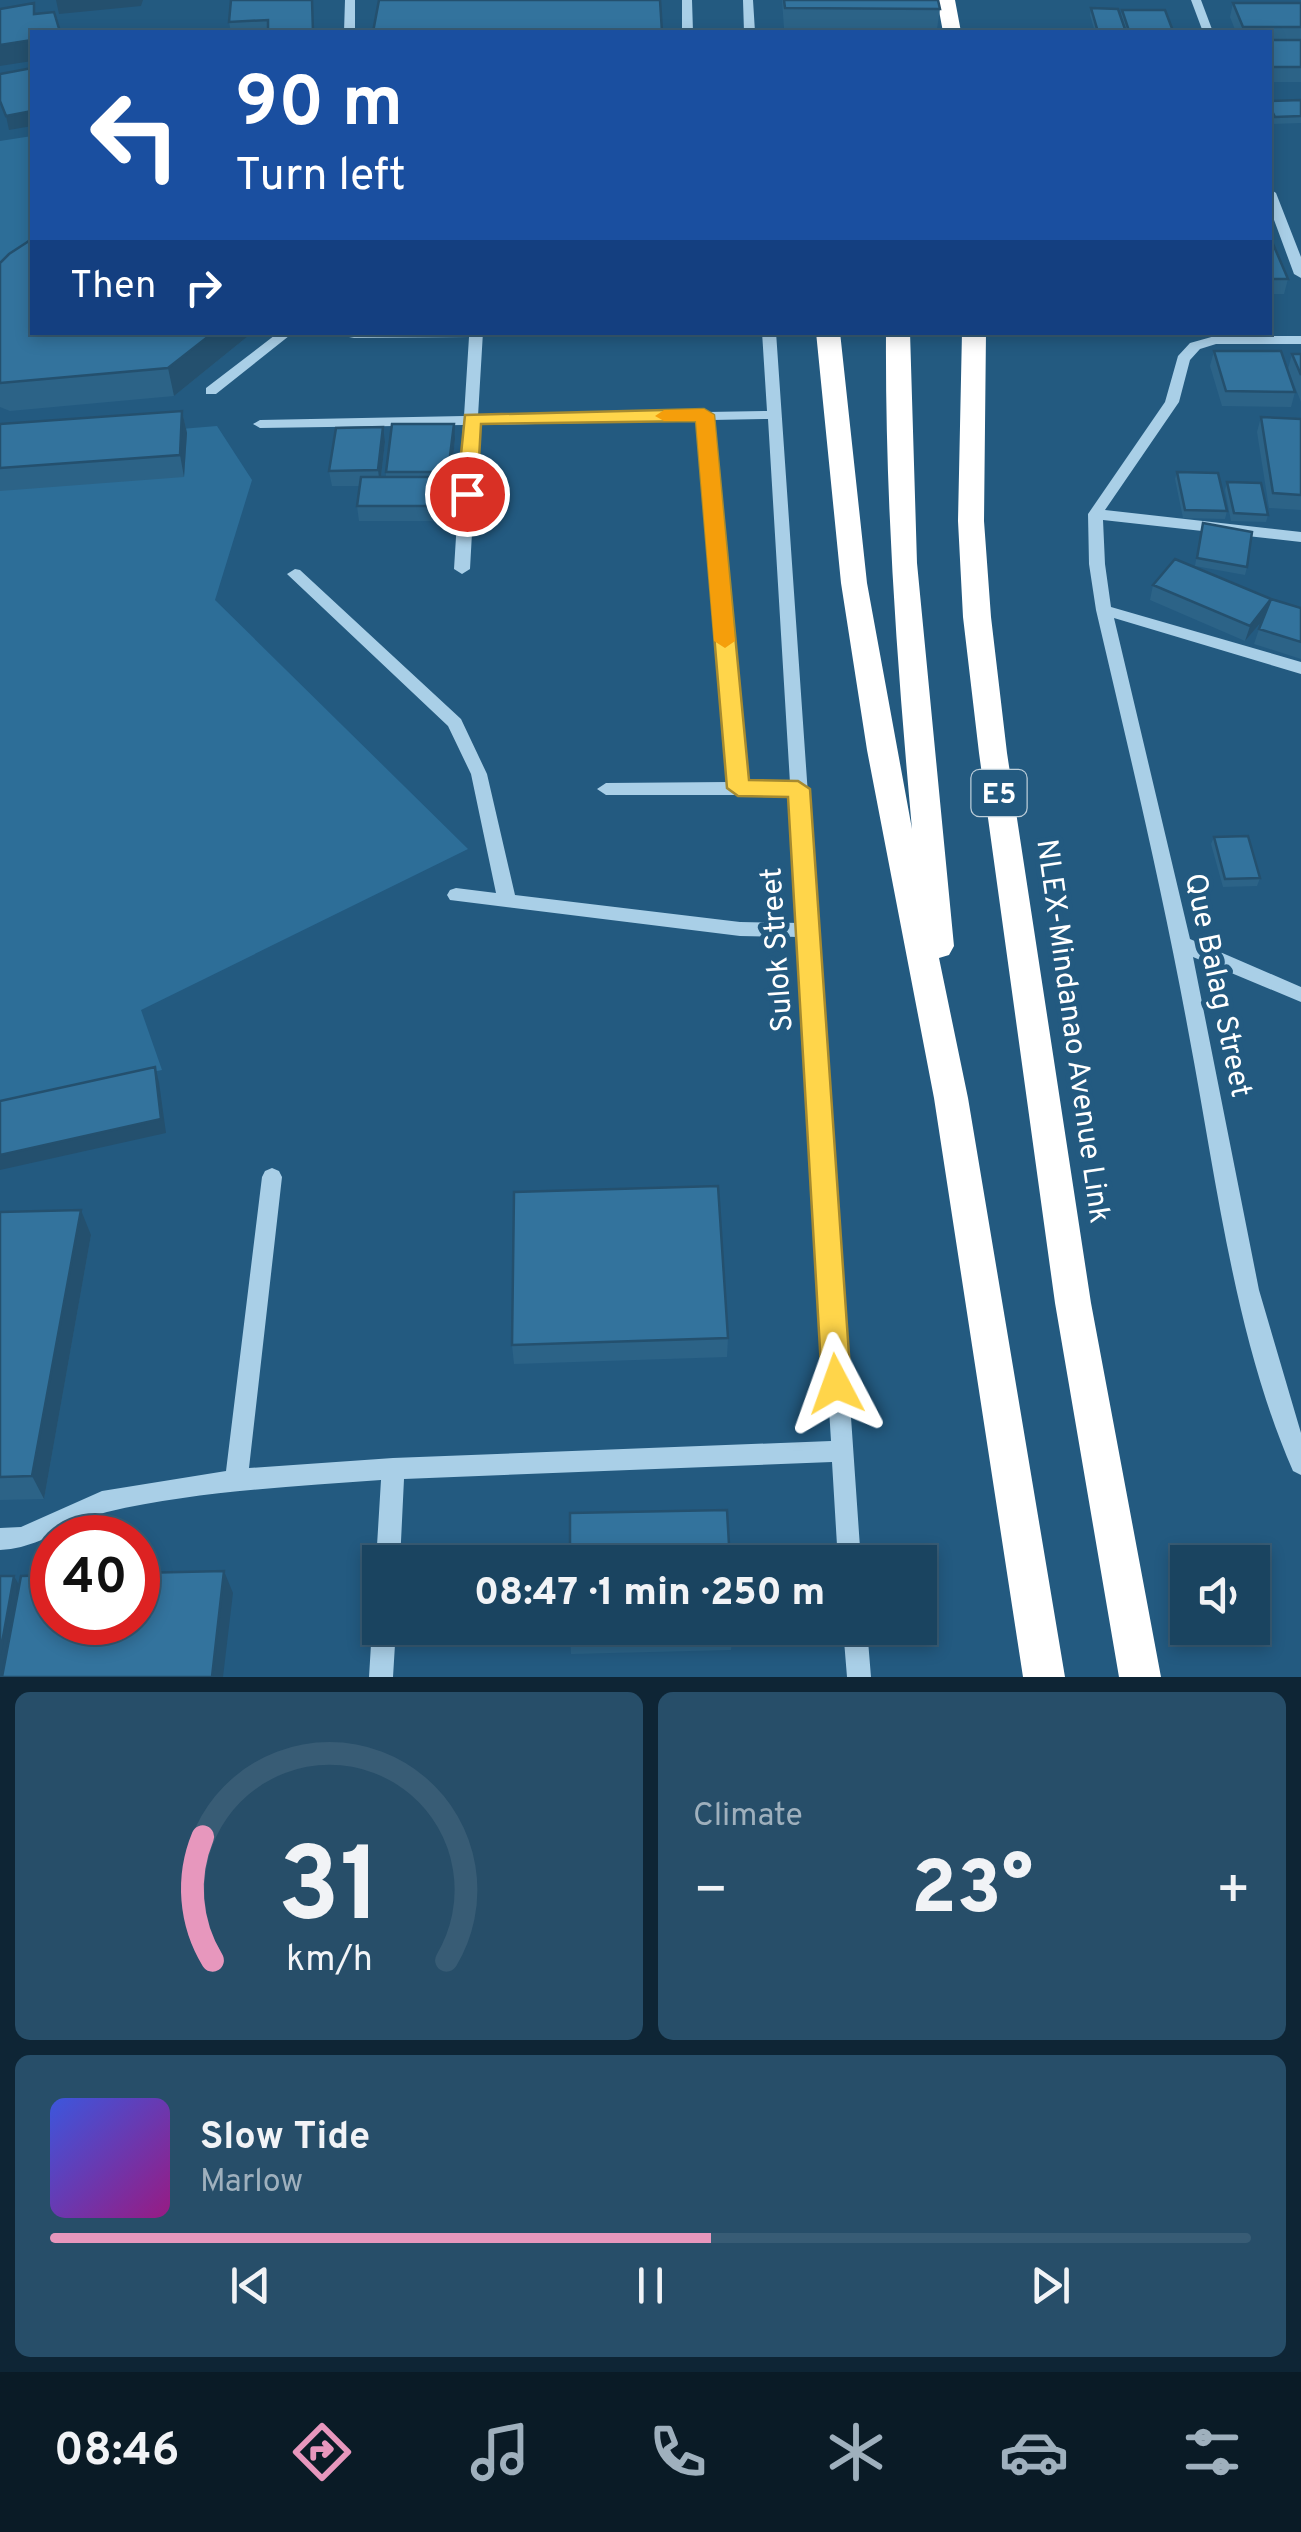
<!DOCTYPE html>
<html lang="en">
<head>
<meta charset="utf-8">
<style>
	:root { --surface:#1a4460; --page:#274e69; --text:#f1f3f6; --muted:#9fb0bd; --line:#385c75; --accent:#e797bd }
	body { margin:0; font-family:Overpass,sans-serif; background:var(--page); color:var(--text); height:100vh; display:flex; flex-direction:column; font-size:38px; white-space:nowrap }
	* { box-sizing:border-box; margin:0 }
	p { font-size:32px; color:var(--muted) }
	.icon { flex:none; width:55px; height:55px; fill:none; stroke:currentColor; stroke-width:2; stroke-linecap:round; stroke-linejoin:round }
	.map { position:relative; height:1677px; overflow:hidden }
	.side { display:flex; flex-direction:column; gap:15px; padding:15px; background:#0e2535; flex:1 }
	.side>* { flex:none }
	.guide { position:absolute; left:30px; top:30px; width:1242px; height:305px; border-radius:0px; box-shadow:0 5px 15px #0003,0 0 0 2px var(--line); background:#1a4fa0; color:#fff; overflow:hidden }
	.tools { position:absolute; left:1170px; top:1545px; display:grid; gap:20px }
	.tools a { display:grid; place-items:center; width:100px; height:100px; border-radius:0px; background:var(--surface); box-shadow:0 5px 15px #0003,0 0 0 2px var(--line); font-size:50px }
	.speed { position:absolute; left:30px; top:1515px; display:flex; gap:20px; font-size:50px; font-weight:700; text-align:center }
	.speed>* { display:grid; place-content:center; width:130px; height:130px; border-radius:50%; background:var(--surface); box-shadow:0 5px 15px #0003,0 0 0 2px var(--line); line-height:1 }
	.speed .limit { border:15px solid #d22; background:#fff; color:#111 }
	.pin { position:absolute; display:grid; place-items:center; width:85px; height:85px; color:#fff; margin:-42px; border:5px solid #fff; border-radius:50%; box-shadow:0 2px 10px #0007 }
	.me { position:absolute; width:110px; margin:-55px; rotate:356deg; stroke-linejoin:round; filter:drop-shadow(0 0 8px #0008) }
	.turn { display:flex; align-items:center; gap:35px; height:210px; padding:0 40px; font-size:45px }
	.turn .icon { width:130px; height:130px; stroke-width:2.5 }
	.turn b { display:block; font-size:70px; line-height:85px }
	.then { display:flex; align-items:center; height:95px; padding:0 40px; background:#0003; gap:20px; font-size:38px }
	.big { font-size:75px; font-weight:800; line-height:1.1 }
	.side .tile { flex:1; display:flex; flex-direction:column; justify-content:center; gap:15px; min-width:0; padding:0 35px; border-radius:15px; background:var(--page) }
	.side .dial { align-items:center; gap:0 }
	.dial svg { height:260px; overflow:visible; fill:none; stroke:var(--line); stroke-width:7; stroke-linecap:round; text-anchor:middle }
	.dial text { fill:var(--text); stroke:none }
	.song { display:flex; align-items:center; gap:30px }
	.cover { width:120px; height:120px; border-radius:15px; background:linear-gradient(135deg,hsl(230 70% 55%),hsl(310 70% 35%)) }
	.played { height:10px; border-radius:5px; background:linear-gradient(90deg,var(--accent) 55%,var(--line) 55%) }
	.keys { display:flex; justify-content:space-around; direction:ltr }
	.heat { display:flex; justify-content:space-between; align-items:center; font-size:55px; direction:ltr }
	.side .tiles { flex:1; display:grid; gap:15px; grid-template-columns:1fr 1fr }
	.tile:last-child { grid-column:span 2 }
	.trip { position:absolute; left:362px; top:1545px; width:575px; height:100px; border-radius:0px; background:var(--surface); box-shadow:0 5px 15px #0003,0 0 0 2px var(--line); font-weight:800; line-height:100px; text-align:center }
	.menu { display:flex; height:160px; justify-content:space-around; align-items:center; background:#0a1b26; color:var(--muted) }
	.menu .icon { width:70px; height:70px }
	.menu .selected { color:var(--accent) }
	.menu b { font-size:45px; color:var(--text) }
	.map>svg:first-child { display:block }
	.green { fill:#2d6e98 }
	.lines { fill:none; stroke-linecap:round; stroke-linejoin:round }
	.minor { fill:#a9cfe7; fill-rule:evenodd }
	.highway { fill:#fff; fill-rule:evenodd }
	.wall { fill:#2c6387 }
	.shaded-wall { fill:#24506e }
	.building { fill:#33739d; stroke:#24506e; stroke-width:2.5 }
	.route { fill:#ffd54a; stroke:#a68a30; stroke-width:2.5 }
	.slow { fill:#f59e0b }
	.labels { text-anchor:middle; stroke-width:10; stroke-linejoin:round; paint-order:stroke }
	.shield { fill:#235a80; stroke:#bdced9; stroke-width:2.5 }
	.shield-label { font-size:28px; font-weight:bold; fill:#fff }
	.street-label { font-size:30px; fill:#fff; stroke:#235a80 }
</style>
</head>
<body>
<div class="map">
<svg width="1301" height="1677" viewBox="0 0 1301 1677">
	<rect width="100%" height="100%" fill="#235a80"/>
	<!-- green -->
	<path class="green" d="M32,136V236L0,268V141Z
		M217,426L252,480L215,600L468,849L141,1010L162,1070L0,1103V444Z"/>
	<g class="lines">
		<!-- minor -->
		<path class="minor" d="M345,0H355V32H344Z
			M682,0H692L693,32H682Z
			M743,0H753L755,32H744Z
			M1191,0H1201L1213,32H1203Z
			M1270,189L1276,193L1301,257V278L1294,274L1270,209Z
			M279,332H294L216,394H206V388Z
			M348,332H483L478,416L767,411L762,332H776L861,1562H838L832,1462L404,1479L400,1562H380V1570L376,1562L381,1480C290,1487 197,1491 107,1512C68,1521 43,1548 0,1550V1528L21,1527L102,1491L226,1471L262,1177L265,1171L272,1168L279,1171L282,1177L249,1468L393,1458L831,1441L800,937L740,936L450,900L447,895L450,890L456,888L496,893L471,774L448,726L287,574L295,569L300,570L461,719L487,774L515,895L740,922L799,923L791,795H606L597,789L606,783L729,782L697,421L478,425L470,569L462,574L454,569L463,425L260,428L253,424L260,420L464,416L469,337L354,338L349,337ZM768,419L790,783L746,782L712,420Z
			M1215,336H1301V344H1216L1200,349L1190,360L1179,402L1105,510L1301,532V542L1103,520L1105,564L1111,607L1301,662V674L1114,618L1190,939L1301,987V1002L1193,957L1259,1290L1301,1433V1475L1293,1471C1235,1339 1216,1177 1189,1035C1163,892 1129,751 1096,610L1089,564L1088,514L1165,402L1178,356L1190,343Z
			M380,1618V1628H396L393,1677H369L372,1628L376,1620Z
			M843,1628H867L871,1677H847Z"/>
		<!-- highway -->
		<path class="highway" d="M906,0H924L930,32H912Z
			M937,0H955L961,32H943Z
			M816,332H840L867,583L912,829C897,664 885,499 886,332H910L917,563L954,946L949,955L939,958L968,1098L1065,1677H1023L934,1098L867,750L841,583Z
			M962,332H986L984,521L991,617L1007,753L1091,1303L1161,1677H1119L1055,1303L979,753L963,617L958,521Z"/>
	</g>
	<!-- wall -->
	<path class="wall" d="M231,0L315,32H231L229,22Z
		M782,0H938L940,9L937,29L784,28Z
		M1233,3H1301V82H1270V32H1236L1230,17Z
		M1091,8L1121,16L1122,10L1173,31L1172,32H1095L1090,15Z
		M1301,100V123L1273,124L1270,118V101Z
		M1270,224L1272,230L1270,238L1288,279L1284,294H1270Z
		M0,263L32,332H253L174,396L10,411L0,407Z
		M1214,351L1295,392L1291,407L1222,406L1210,366Z
		M1292,354H1301V402L1288,369Z
		M182,411L187,433L184,477L0,491V424Z
		M1261,417L1301,419V510L1269,508L1257,432Z
		M455,439L450,487H446L443,521H359L357,506L360,486H332L329,471L385,442L381,477H386V472Z
		M1177,472L1227,511L1225,519L1183,518L1175,479Z
		M1227,482L1268,515L1266,522L1231,521L1225,490Z
		M1201,531L1247,567L1245,575L1195,566Z
		M1153,585L1271,600L1301,608V659L1254,644L1262,620L1245,641L1150,600Z
		M1214,837L1260,878L1257,886L1223,887L1211,844Z
		M0,1212L91,1235L44,1499L0,1500Z
		M728,1338L727,1357L514,1364L512,1345Z
		M570,1628L733,1633L731,1650L571,1654Z"/>
	<!-- shaded-wall -->
	<path class="shaded-wall" d="M56,0H143L141,6L59,14Z
		M32,40V61L0,66V45Z
		M32,111V126L9,130L6,116Z
		M214,332H253L174,396L168,368Z
		M182,411L187,433L184,477L180,455Z
		M454,424L455,439L450,487L448,472Z
		M383,427L385,442L380,485L378,470Z
		M445,477L446,492L443,521L442,506Z
		M1271,599L1267,615L1245,641L1250,626Z
		M155,1067L159,1082L166,1133L0,1170V1155Z
		M81,1210L91,1235L44,1499L32,1476Z
		M224,1571L233,1593L223,1677H212Z
		M14,1576L26,1597L13,1677H0V1654Z"/>
	<!-- building -->
	<path class="building" d="M231,0H312L313,32H268V20L229,22Z
		M379,0H660L662,32H373Z
		M784,0H938L940,9L785,8Z
		M34,3V14L54,12L60,32H32V40L0,45V9Z
		M1233,3H1301V27H1243Z
		M1091,8L1118,9L1126,32H1098Z
		M1122,10H1165L1173,31H1129Z
		M1270,40H1301V67H1270Z
		M32,68V111L6,116L0,101V74Z
		M1301,100V116L1275,117L1270,107V101Z
		M1270,237L1288,279H1270Z
		M32,239V332H214L168,368L0,383V263L9,254Z
		M1214,351H1281L1295,392L1226,391Z
		M1292,354H1301V375Z
		M182,411L180,455L0,468V424Z
		M1261,417L1301,419V495L1273,493Z
		M392,424H454L448,472H386Z
		M383,427L378,470L329,471L336,428Z
		M1177,472L1218,473L1227,511L1185,510Z
		M361,477H445L442,506H357Z
		M1227,482L1261,483L1268,515L1234,513Z
		M1203,523L1252,532L1247,567L1197,558Z
		M1175,559L1271,599L1250,626L1153,585Z
		M1271,599L1301,608V642L1259,629Z
		M1248,836L1260,878L1225,879L1214,837Z
		M155,1067L161,1119L0,1155V1101Z
		M718,1186L728,1338L512,1345L514,1192Z
		M81,1210L32,1476L0,1477V1212Z
		M727,1510L730,1562H570V1513Z
		M224,1571L212,1677H2L21,1576L52,1575V1622H138V1573Z
		M0,1576H14L0,1654Z
		M570,1628H732L733,1633L570,1637Z"/>
	<!-- route -->
	<path class="route" d="M704,409L714,415L749,780L798,781L810,789L851,1384L846,1393L836,1397L827,1393L822,1384L788,797L738,796L727,788L696,421L481,424L477,494L467,500L457,494L465,415Z"/>
	<!-- slow -->
	<path class="slow" d="M704,409L714,415L735,641L725,648L714,641L696,421H664L655,416L664,410Z"/>
	<g class="labels">
		<!-- shield labels -->
		<rect class="shield" x="971.5" y="770" width="55" height="46" rx="8"/>
		<g class="shield-label">
			<text x="999" y="803">E5</text>
		</g>
		<!-- street labels -->
		<g class="street-label">
			<text transform="translate(776 950) rotate(-94)" y="10">Sulok Street</text>
			<text transform="translate(1219 985) rotate(78)" y="10">Que Balag Street</text>
			<text transform="translate(1074 1031) rotate(82)" y="10">NLEX-Mindanao Avenue Link</text>
		</g>
	</g>
</svg>
<div class="tools">
<a><svg class="icon" aria-label="sound" viewBox="0 0 24 24"><path d="M4 9h4l5-4v14l-5-4H4zM17 9q2 3 0 6"/></svg></a>
</div>
<div class="speed"><div class="limit">40</div></div>
<div class="pin" style="left:467px;top:494px;background:#d93025"><svg class="icon" aria-label="arrive" viewBox="0 0 24 24"><path d="M6 21V4h12l-3 4 3 4H6"/></svg></div>
<svg class="me" style="left:836px;top:1384px" viewBox="-20 -20 40 40"><path d="M0-17L14 15 0 8-14 15z" fill="#ffd54a" stroke="#fff" stroke-width="4"/></svg>
<div class="trip">08:47 · 1 min · 250 m</div>
<div class="guide">
<div class="turn"><svg class="icon" aria-label="left" viewBox="0 0 24 24"><path d="M17 20v-9H6M10 6l-5 5 5 5"/></svg><div><b>90 m</b>Turn left</div></div>
<div class="then">Then<svg class="icon" aria-label="right" viewBox="0 0 24 24"><path d="M7 20v-9h11M14 6l5 5-5 5"/></svg></div>
</div>
</div>
<section class="side">
<div class="tiles">
<div class="tile dial"><svg viewBox="0 0 100 80">
<path d="M14 69A42 42 0 1 1 86 69"/>
<path d="M14 69A42 42 0 0 1 11 31" stroke="#e797bd"/>
<text x="50" y="56" font-size="32" font-weight="700">31</text>
<text x="50" y="72" font-size="11">km/h</text>
</svg></div>
<div class="tile"><p>Climate</p>
<div class="heat"><a>−</a><b class="big">23°</b><a>+</a></div>
</div>
<div class="tile">
<div class="song"><i class="cover"></i><div><b>Slow Tide</b><p>Marlow</p></div></div>
<div class="played"></div>
<div class="keys"><svg class="icon" aria-label="previous" viewBox="0 0 24 24"><path d="M18 5L8 12l10 7zM5 5v14"/></svg><svg class="icon" aria-label="pause" viewBox="0 0 24 24"><path d="M8 5v14M16 5v14"/></svg><svg class="icon" aria-label="next" viewBox="0 0 24 24"><path d="M6 5l10 7-10 7zM19 5v14"/></svg></div>
</div>
</div>
</section>
<nav class="menu">
<b>08:46</b>
<svg class="icon selected" aria-label="directions" viewBox="0 0 24 24"><path d="M12 3l9 9-9 9-9-9zM9 14v-3h6M13 9l2 2-2 2"/></svg>
<svg class="icon" aria-label="music" viewBox="0 0 24 24"><path d="M9 18V5l10-2v13"/><circle cx="6" cy="18" r="3"/><circle cx="16" cy="16" r="3"/></svg>
<svg class="icon" aria-label="phone" viewBox="0 0 24 24"><path d="M5 4h4l2 5-3 2q2 4 5 5l2-3 5 2v4C11 20 4 13 5 4z"/></svg>
<svg class="icon" aria-label="climate" viewBox="0 0 24 24"><path d="M12 3v18M4 7l16 10M4 17L20 7"/></svg>
<svg class="icon" aria-label="car" viewBox="0 0 24 24"><path d="M5 17H2v-5l4-1 3-4h7l3 4 3 1v5h-3M9 17h6M6 11h13"/><circle cx="7" cy="17" r="2"/><circle cx="17" cy="17" r="2"/></svg>
<svg class="icon" aria-label="filters" viewBox="0 0 24 24"><path d="M4 7h16M4 17h16"/><circle cx="9" cy="7" r="2"/><circle cx="15" cy="17" r="2"/></svg>
</nav>
</body>
</html>
